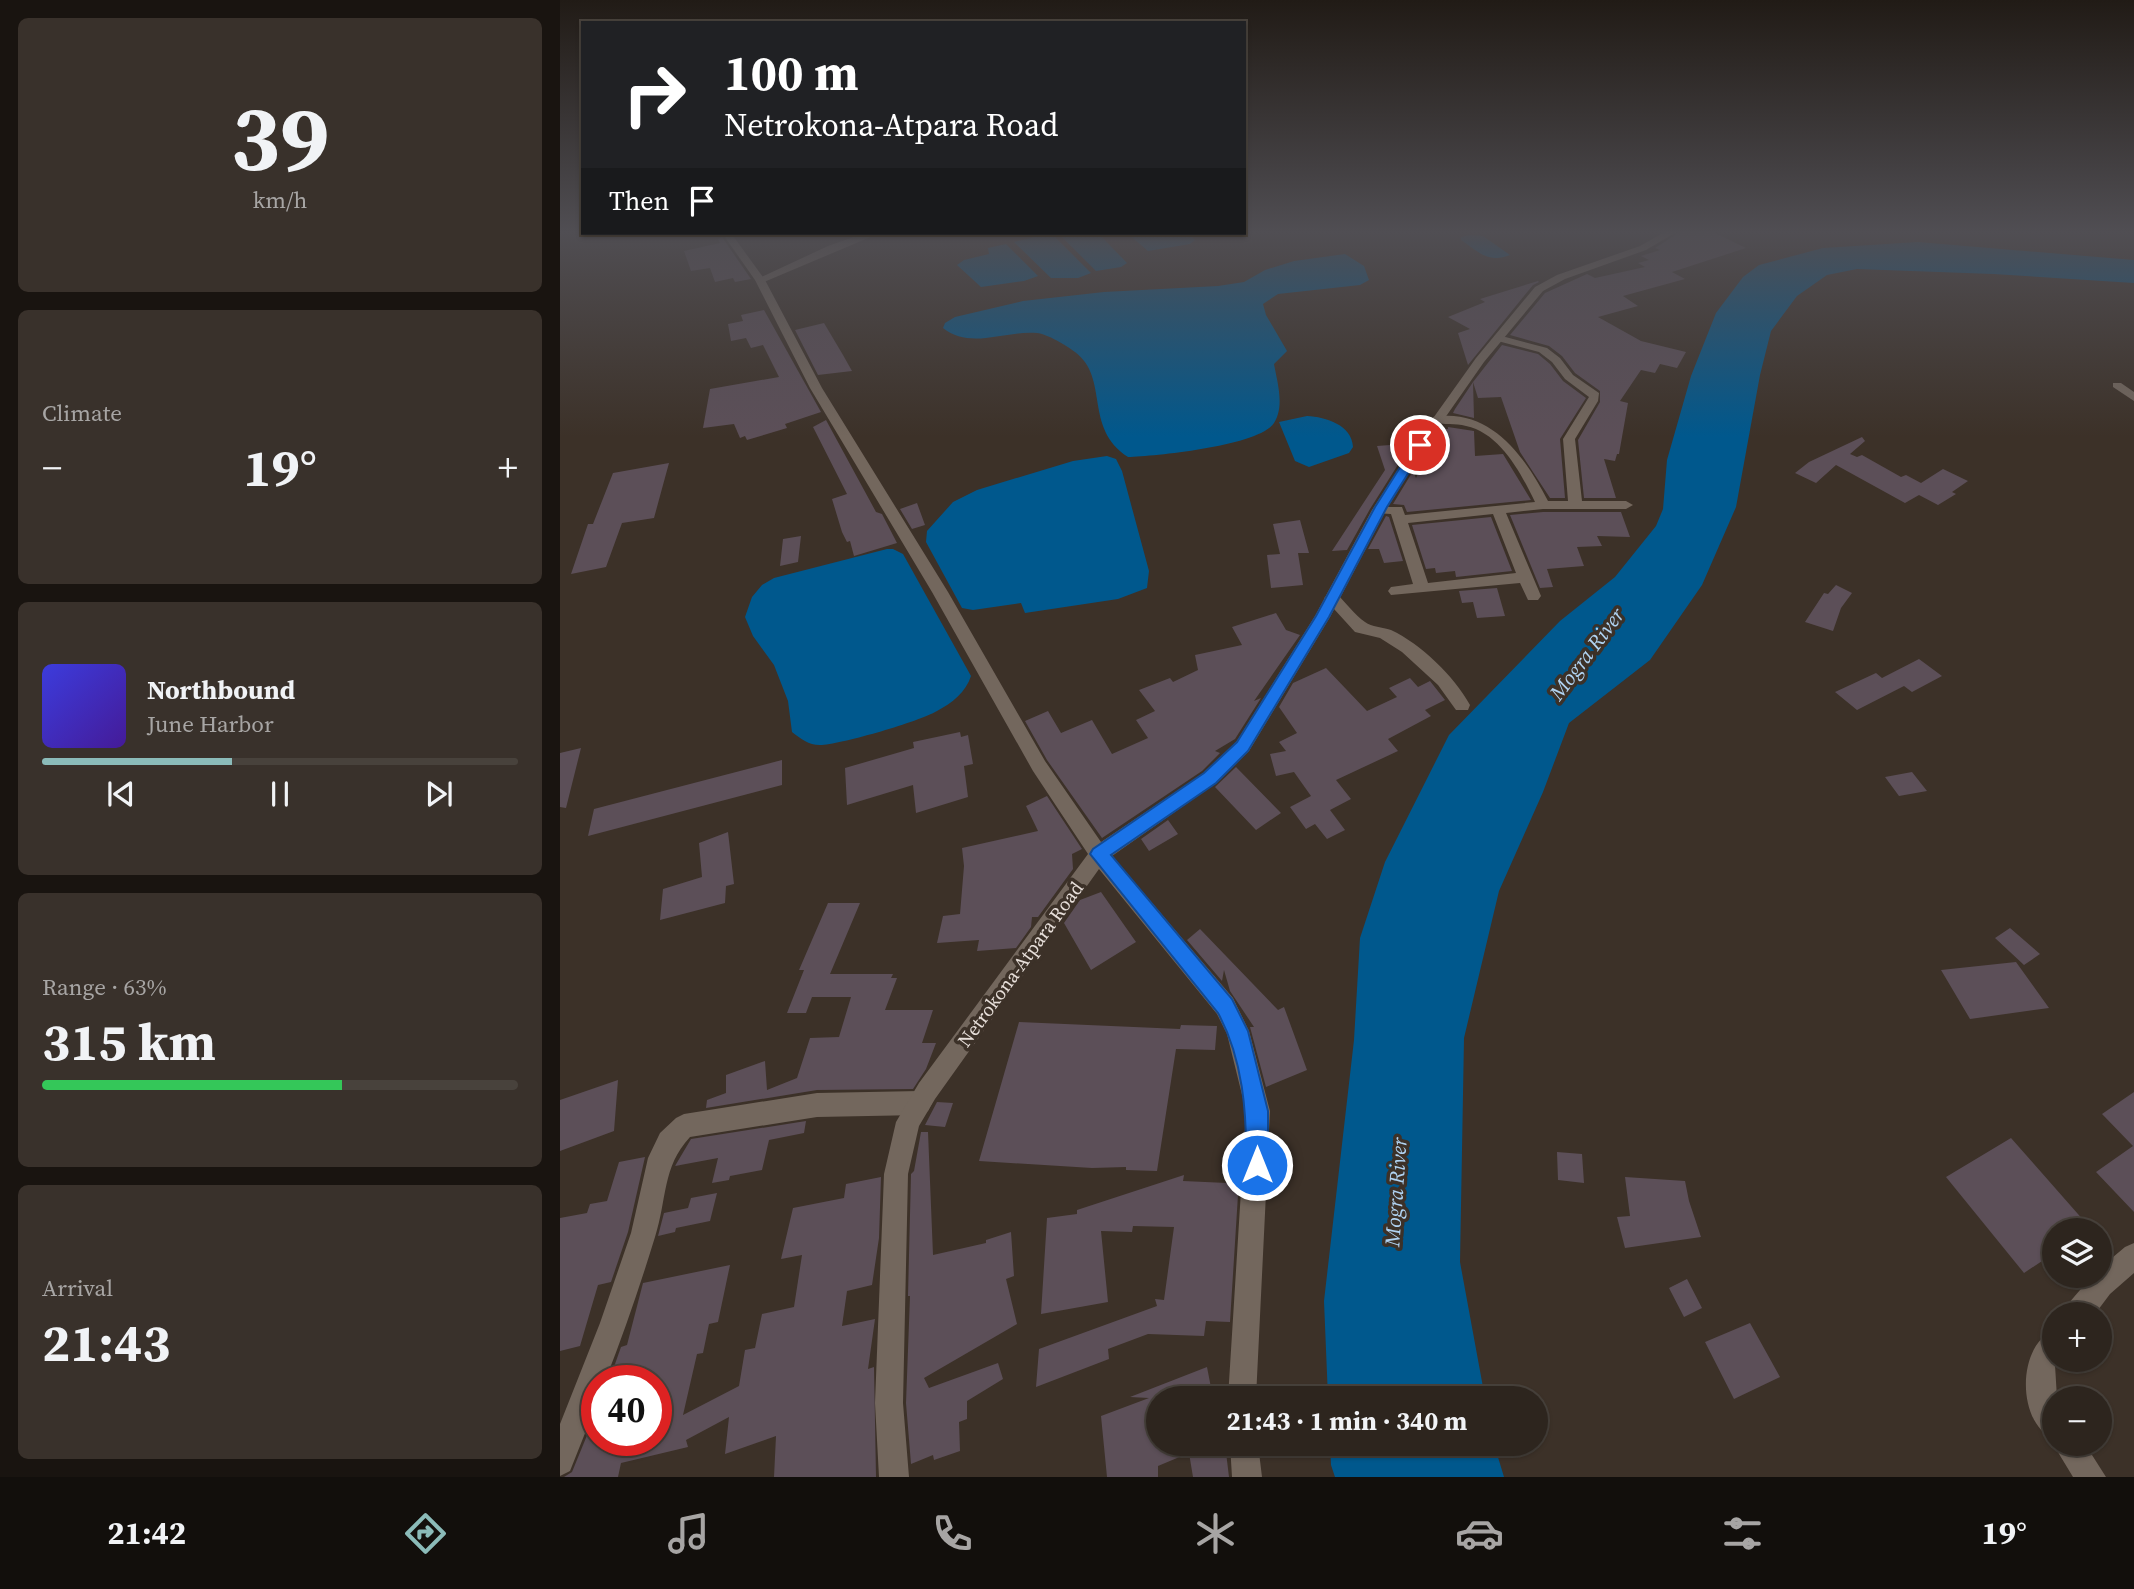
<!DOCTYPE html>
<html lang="en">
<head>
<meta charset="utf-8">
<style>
	:root { --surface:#2d251e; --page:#39312b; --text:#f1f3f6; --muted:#a7a5a4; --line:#48423c; --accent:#8bbbb9 }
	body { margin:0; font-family:"Source Serif 4",serif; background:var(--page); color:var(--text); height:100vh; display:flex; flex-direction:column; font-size:26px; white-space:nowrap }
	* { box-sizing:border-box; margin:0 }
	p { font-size:23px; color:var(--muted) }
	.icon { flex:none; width:38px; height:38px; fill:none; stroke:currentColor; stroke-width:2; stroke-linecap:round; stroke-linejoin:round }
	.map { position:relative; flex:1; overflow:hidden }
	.details { display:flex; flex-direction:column; gap:18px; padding:18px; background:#191410; width:560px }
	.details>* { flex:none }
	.banner { position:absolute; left:21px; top:21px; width:665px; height:214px; border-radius:0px; box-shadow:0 2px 5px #0004,0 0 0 2px var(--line); background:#202124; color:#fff; overflow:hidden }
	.controls { position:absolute; left:1482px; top:1218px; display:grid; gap:14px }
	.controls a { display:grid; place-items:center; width:70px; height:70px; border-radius:50%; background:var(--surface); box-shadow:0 2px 5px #0004,0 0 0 2px var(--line); font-size:35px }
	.speed { position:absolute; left:21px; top:1365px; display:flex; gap:14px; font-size:35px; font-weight:700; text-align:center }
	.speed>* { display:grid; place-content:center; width:91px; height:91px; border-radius:50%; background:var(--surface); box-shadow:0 2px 5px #0004,0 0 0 2px var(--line); line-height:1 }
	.speed .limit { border:10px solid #d22; background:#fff; color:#111 }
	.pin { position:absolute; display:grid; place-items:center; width:60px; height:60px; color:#fff; margin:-30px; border:4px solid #fff; border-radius:50%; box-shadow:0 2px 7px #0007 }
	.me { position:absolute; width:77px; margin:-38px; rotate:0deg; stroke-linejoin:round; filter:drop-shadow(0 0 5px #0008) }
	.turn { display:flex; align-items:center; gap:24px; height:147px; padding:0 28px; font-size:32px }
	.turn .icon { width:91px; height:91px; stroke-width:2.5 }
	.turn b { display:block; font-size:49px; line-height:60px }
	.then { display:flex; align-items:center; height:66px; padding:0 28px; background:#0003; gap:14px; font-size:26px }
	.big { font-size:52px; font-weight:700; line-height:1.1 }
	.details .widget { flex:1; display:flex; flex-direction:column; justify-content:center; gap:10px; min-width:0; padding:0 24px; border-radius:10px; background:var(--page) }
	.details .dial { align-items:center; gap:0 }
	.dial b { font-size:91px; line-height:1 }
	.song { display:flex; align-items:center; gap:21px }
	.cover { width:84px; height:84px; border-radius:10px; background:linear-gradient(135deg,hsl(240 70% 55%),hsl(260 70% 35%)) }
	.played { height:7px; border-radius:4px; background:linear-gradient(90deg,var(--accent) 40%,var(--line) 40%) }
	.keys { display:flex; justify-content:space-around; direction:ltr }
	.heat { display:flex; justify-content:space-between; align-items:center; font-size:38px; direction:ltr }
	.charge { height:10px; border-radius:5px; background:linear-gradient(90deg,#34c759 63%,var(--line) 0) }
	.trip { position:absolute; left:586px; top:1386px; width:402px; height:70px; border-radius:35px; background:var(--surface); box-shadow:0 2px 5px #0004,0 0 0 2px var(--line); font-weight:700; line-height:70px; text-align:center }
	.tabs { display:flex; height:112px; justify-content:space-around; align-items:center; background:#120f0c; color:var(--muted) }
	.tabs .icon { width:49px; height:49px }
	.tabs .selected { color:var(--accent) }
	.tabs b { font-size:32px; color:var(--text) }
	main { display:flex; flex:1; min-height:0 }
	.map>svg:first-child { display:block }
	.water { fill:#00588d }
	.building { fill:#5c4f58 }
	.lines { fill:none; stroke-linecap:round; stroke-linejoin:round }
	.minor { fill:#73675d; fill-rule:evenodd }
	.tertiary { fill:#73675d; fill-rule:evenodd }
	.route { fill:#1a73e8; stroke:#114b97; stroke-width:2 }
	.labels { text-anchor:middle; stroke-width:7; stroke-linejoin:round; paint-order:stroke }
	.street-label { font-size:19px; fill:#e7dfda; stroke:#3c3128 }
	.water-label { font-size:21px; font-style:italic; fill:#b0d3f2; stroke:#3c3128 }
</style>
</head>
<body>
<main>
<section class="details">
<div class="widget dial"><b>39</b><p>km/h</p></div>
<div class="widget"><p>Climate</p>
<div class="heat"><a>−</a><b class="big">19°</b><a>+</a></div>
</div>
<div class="widget">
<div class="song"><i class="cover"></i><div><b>Northbound</b><p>June Harbor</p></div></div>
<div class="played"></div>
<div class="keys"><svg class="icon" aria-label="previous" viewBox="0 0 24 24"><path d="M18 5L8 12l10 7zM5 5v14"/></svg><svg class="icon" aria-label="pause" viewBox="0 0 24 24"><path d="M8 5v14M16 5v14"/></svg><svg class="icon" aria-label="next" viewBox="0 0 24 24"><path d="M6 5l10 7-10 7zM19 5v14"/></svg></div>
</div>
<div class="widget"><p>Range · 63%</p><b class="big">315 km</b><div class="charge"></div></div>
<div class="widget"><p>Arrival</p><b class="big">21:43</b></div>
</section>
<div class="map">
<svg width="1574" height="1477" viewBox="0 0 1574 1477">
	<rect width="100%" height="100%" fill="#3c3128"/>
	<!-- water -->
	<path class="water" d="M491,233L531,273L518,278H491L454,242Z
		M498,233H538L567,263L561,267L536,271Z
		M567,233H628L635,240L630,244L588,251Z
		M910,235L923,236L950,255C929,264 917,251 901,240V237Z
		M1358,242L1574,260V283L1433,274L1297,269L1267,275L1237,296L1211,331L1200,375L1176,507L1142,585L1090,660L1009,723L983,792L939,891L904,1038L900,1262L925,1398H768L764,1301L794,1040L800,938L825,862L889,735L1000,621L1055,577L1096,526L1103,509L1107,460L1131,376L1156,313L1183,277L1199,265L1263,248Z
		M446,244L478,276L464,281L421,287L397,265L404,260L429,254L428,248Z
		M785,254L804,266L809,280L800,285L718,294L703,304L706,315L727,351L714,364C717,381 725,406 714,423C699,446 596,456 568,457C523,428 550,378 515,352C506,345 487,334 477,333C446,330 410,350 383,328L385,323L395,317L463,301L544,292L658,286L684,282L705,270L734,261Z
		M747,416C766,417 792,425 793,447L789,453L749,467L735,461L719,422Z
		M547,456L556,459L562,471L589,571L587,588L558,599L465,613L461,603L413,610L402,608L366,542L367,531L393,502L417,490L513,461Z
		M327,549H333L343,554L411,676C406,692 392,703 377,711C358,722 285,743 262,745C250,746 241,739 232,732L228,701L214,665L193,636L185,617L192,597L202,585L214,578Z
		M770,1444H934L944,1477H775L771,1465Z"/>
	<!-- building -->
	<path class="building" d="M1123,230H1149L1186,248L1112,272L1125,279L1063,296L1078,306L1038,317L1081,341L1126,352L1117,368L1100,364L1095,373L1081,370L1060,401L1068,403L1059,454H1057L1055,461L1044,459L1056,498H1024L1018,440L1040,402V391L1015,373L1002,356L989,346L950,335L985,293L1027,274L1035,278L1085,267L1078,263L1089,260L1081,256L1100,250L1095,248Z
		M162,237L191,279L175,282L173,278L155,282L150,268L131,271L124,251L160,243L158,239Z
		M978,281L979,282L973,285L908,365L898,333L910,329L888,317L925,302L920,299Z
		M204,310L261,412L225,424L227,428L187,440L185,436L180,438L174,424L143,428L150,389L219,377L203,345L191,348L186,338L171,341L168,324L183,321L181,315Z
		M264,323L283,355L292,371L258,375L235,330Z
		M942,345L978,354L990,364L1003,381L1026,398L1000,439L1005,498H990L960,452L941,397L918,398L913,382Z
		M913,382L914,418L893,413L895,409Z
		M266,420L316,512L322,514L337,543L294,556L290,541L287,542L282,532L272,499L287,494L253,427Z
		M888,427L914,431L915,456L943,454L971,500L847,512L844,505L833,504L853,471L856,478L874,438L881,437L880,429H888Z
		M1302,437L1305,441L1290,454L1297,457L1302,455L1341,477L1346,475L1361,483L1383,469L1408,481L1392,492L1396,494L1378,505L1359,495L1345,503L1276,465L1256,483L1235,473L1249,462Z
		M843,444L846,452L810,509L787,550L772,551L825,470L817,446Z
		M109,463L94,518L62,523L46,567L11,574L28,524H33L53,473Z
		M357,503L365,525L352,529L340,509Z
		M983,512H1061L1070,537L1037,536L1042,546L1017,547L1024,566L987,569L993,587L980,588L950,515Z
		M826,516L829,517L843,561L824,563L819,549H808Z
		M931,517L952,571L896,577L895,571L876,573L875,568L866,569L852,525Z
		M740,520L749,553H738L743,585L711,588L707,555L720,554L713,524Z
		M241,536L238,562L220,566L223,539Z
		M1276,585L1292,593L1281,608L1273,631L1245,622L1264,593L1268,594Z
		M937,588L945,616L917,618L913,602L902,603L899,591Z
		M716,613L726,630L740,635L694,701L701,698L675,739L655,751L660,753L642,771L542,838L487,760L465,721L488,711L501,733L532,720L552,754L588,738L576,720L595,711L579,690L610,678L613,682L638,670L635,655L682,645L672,627Z
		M1359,659L1382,676L1352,692L1344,686L1297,710L1275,692L1316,673L1322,678Z
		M766,668L807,711L837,697L829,688L850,678L858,687L870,681L885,700L865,710L871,716L828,739L838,751L776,780L791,799L770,810L785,830L767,839L755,824L746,829L730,807L751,796L734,772L716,776L710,754L726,751L719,742L737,733L719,707L733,683Z
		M400,732L401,737L408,735L413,764L404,766L408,797L356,813L353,785L287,805L285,768L354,748L353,742Z
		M21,748L6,808L0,807V753Z
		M222,760V785L28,836L34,809Z
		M676,767L721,813L696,830L655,787Z
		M1352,772L1367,791L1339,796L1325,777Z
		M487,796L522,849L512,854L513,869L478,917H472L471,927L456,948L417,951L419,940L377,943L383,916L400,914L404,866L402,848L478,831L466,806Z
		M608,820L618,834L589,851L581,839Z
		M168,832L174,884L166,886L165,903L100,920L103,889L142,877L139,843Z
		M541,892L576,942L531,970L504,923L520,900Z
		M268,903H300L270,974H333L331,978H337L325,1010H373L362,1043H376L366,1069L353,1089L257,1090L146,1108L147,1100L166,1093V1075L205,1061L207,1090L237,1078L250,1038L279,1037L291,997H252L246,1013H227L244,970H239Z
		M1450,928L1480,954L1464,965L1435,938Z
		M640,929L718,1010L724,1007L747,1070L706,1087L690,1027H694L670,991L664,970L662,981L627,940Z
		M1456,962L1489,1008L1410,1019L1381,970Z
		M459,1022L620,1029L621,1025L657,1026L655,1050L616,1049L597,1171L566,1170V1167L532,1168L419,1161Z
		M58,1080L54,1131L0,1151V1100Z
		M1574,1092V1212L1536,1172L1573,1146L1542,1114Z
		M377,1102L393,1103L385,1127L365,1125Z
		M246,1121L244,1133L209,1140L202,1170L170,1176L169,1180L152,1183L158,1158L115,1166L131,1139Z
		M361,1132H368L373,1255L426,1243V1240L451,1232L454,1276L446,1279L457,1324L364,1378L369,1388L438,1363L443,1379L407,1401V1419L399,1422L400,1451L374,1460L373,1455L351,1464L346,1403L350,1296H348L351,1174L354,1171Z
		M1451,1138L1532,1230H1494V1253L1464,1273L1386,1177Z
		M997,1152L1022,1154L1024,1183L998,1180Z
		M85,1157L68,1232L51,1282L38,1285L20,1346L0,1351V1218L27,1213L30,1204L47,1201L59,1162Z
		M624,1175L623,1181L667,1183V1179H679L670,1322L646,1321L644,1336L588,1334L548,1349L549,1359L476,1387L479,1349L597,1306L595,1299L604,1300L614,1227L573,1226L572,1232L541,1231L548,1302L481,1314L487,1218L517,1214V1210Z
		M321,1177L319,1238L312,1285L287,1291L282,1326L315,1319L308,1369L314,1367L316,1477H214L216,1436L165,1454L169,1417L126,1440L128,1447L61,1463L58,1477H4L12,1472L37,1411V1440H96V1381H49L61,1347L67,1345L83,1283L170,1265L158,1322L149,1324L143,1353L137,1354L123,1415L179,1386L185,1350L195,1348L202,1314L234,1307L242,1255L221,1259L233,1208L284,1198L286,1184Z
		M1065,1177L1125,1181L1129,1201L1141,1237L1065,1248L1057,1217L1070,1216Z
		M157,1193L150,1221L116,1228L115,1232L98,1236L104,1213L128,1208L131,1198Z
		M1127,1279L1142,1308L1124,1317L1109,1288Z
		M1190,1323L1220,1377L1174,1399L1145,1342Z
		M647,1367L653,1398H598V1444H665L669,1477H633L629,1453L598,1466V1477H547L541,1416L589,1398L570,1397Z"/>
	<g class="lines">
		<!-- minor -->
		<path class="minor" d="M305,233H320L204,282L195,280L268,246Z
			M938,335L987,348L1000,358L1013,375L1039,393L1038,401L1015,439L1022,501H1066L1073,505L1066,509H983L946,513L981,596L978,600H968L960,583L831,595L828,591L831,587L853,584L831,514L814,513V507H842L845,515L975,502C961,473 940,433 906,426C895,423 884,425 873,423V417C930,407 965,456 988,501H1008L1003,439L1029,397L1005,379L992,362L979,352L934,340V336ZM933,514L956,573L868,583L848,523Z
			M1553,383H1561L1574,392V401L1553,387Z
			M772,593L777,594C786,603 795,615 805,622C812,627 822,627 831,630C861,644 894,676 910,705L908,710H896L878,685L842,652L820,638L795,632L764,598Z
			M360,1091L368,1095L372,1103L368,1111L360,1115L257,1117L130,1137C102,1167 107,1200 95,1237C80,1286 64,1333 45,1381H37V1403L10,1471L0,1476V1424L40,1323L71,1233L88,1158L100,1133L116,1118L124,1114L257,1093Z"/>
		<!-- tertiary -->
		<path class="tertiary" d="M1108,230H1120L1086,250L1005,279L983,291L924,362L866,445L826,510L770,617L689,751L656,783L552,856L673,998L689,1031L710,1111L696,1398H668L686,1111L667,1034L657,1014L539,869L375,1099L359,1126L348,1174L343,1403L349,1477H319L315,1403L324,1174L336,1122L359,1083L528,854L473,771L372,592L250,388L195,280L162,233H171L205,280L262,388L388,592L485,761L541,842L644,773L677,741L755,616L812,510L854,445L916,358L975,287L997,275L1080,246Z
			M1574,1243V1273L1550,1294L1535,1314H1505L1508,1304L1532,1276H1540V1268L1565,1247Z
			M1494,1330V1360H1499L1495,1365L1497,1398H1494V1439C1457,1424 1456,1346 1494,1330Z
			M1494,1441V1444H1525L1546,1477H1513L1493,1444Z
			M670,1444H698L702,1477H672Z"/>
	</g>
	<!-- sky -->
	<linearGradient id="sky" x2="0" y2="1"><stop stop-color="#211b16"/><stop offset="0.53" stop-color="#504e53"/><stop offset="1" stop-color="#504e53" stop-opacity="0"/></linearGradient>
	<rect width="1574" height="437" fill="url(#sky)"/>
	<!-- route -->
	<path class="route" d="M856,442L866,445L827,507L769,617L688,751L656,783L551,855L672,999L688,1031L708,1111V1165L705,1173L697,1176L689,1173L686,1165C687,1113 683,1059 658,1013L530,854L533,849L644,773L677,742L756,616L815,507Z"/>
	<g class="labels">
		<!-- street labels -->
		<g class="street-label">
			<text transform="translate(460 964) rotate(-54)" y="7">Netrokona-Atpara Road</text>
		</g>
		<!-- water labels -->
		<g class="water-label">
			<text transform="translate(1027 654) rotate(-53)" y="7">Mogra River</text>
			<text transform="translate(836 1192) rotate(-86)" y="7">Mogra River</text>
		</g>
	</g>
</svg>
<div class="controls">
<a><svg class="icon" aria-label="layers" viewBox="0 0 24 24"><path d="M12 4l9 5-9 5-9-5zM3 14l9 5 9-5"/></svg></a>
<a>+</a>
<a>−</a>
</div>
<div class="speed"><div class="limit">40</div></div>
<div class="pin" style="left:860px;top:445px;background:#d93025"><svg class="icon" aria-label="arrive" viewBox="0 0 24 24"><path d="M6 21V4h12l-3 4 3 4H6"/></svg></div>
<svg class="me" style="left:697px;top:1165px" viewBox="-20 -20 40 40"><circle r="17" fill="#1a73e8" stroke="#fff" stroke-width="3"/><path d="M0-11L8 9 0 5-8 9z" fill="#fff"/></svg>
<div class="trip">21:43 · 1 min · 340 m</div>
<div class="banner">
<div class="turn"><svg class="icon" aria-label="right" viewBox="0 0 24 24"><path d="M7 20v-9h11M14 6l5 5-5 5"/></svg><div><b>100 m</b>Netrokona-Atpara Road</div></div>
<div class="then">Then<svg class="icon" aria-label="arrive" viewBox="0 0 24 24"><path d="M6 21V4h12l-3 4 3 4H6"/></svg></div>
</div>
</div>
</main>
<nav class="tabs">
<b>21:42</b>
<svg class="icon selected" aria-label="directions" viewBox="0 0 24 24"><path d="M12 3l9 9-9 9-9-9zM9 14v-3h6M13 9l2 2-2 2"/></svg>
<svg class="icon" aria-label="music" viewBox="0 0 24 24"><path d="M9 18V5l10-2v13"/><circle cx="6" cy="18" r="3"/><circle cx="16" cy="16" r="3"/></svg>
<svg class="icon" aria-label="phone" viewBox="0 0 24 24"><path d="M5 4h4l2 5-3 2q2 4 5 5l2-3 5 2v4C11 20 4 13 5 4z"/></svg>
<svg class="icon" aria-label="climate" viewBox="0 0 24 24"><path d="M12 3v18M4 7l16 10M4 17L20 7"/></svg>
<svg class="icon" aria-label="car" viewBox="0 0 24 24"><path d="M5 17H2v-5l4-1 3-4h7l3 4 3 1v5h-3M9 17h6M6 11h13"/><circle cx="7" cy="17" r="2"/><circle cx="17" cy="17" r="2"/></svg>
<svg class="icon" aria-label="filters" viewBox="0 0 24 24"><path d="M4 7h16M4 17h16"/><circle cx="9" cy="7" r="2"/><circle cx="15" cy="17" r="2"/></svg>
<b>19°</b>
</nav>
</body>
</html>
